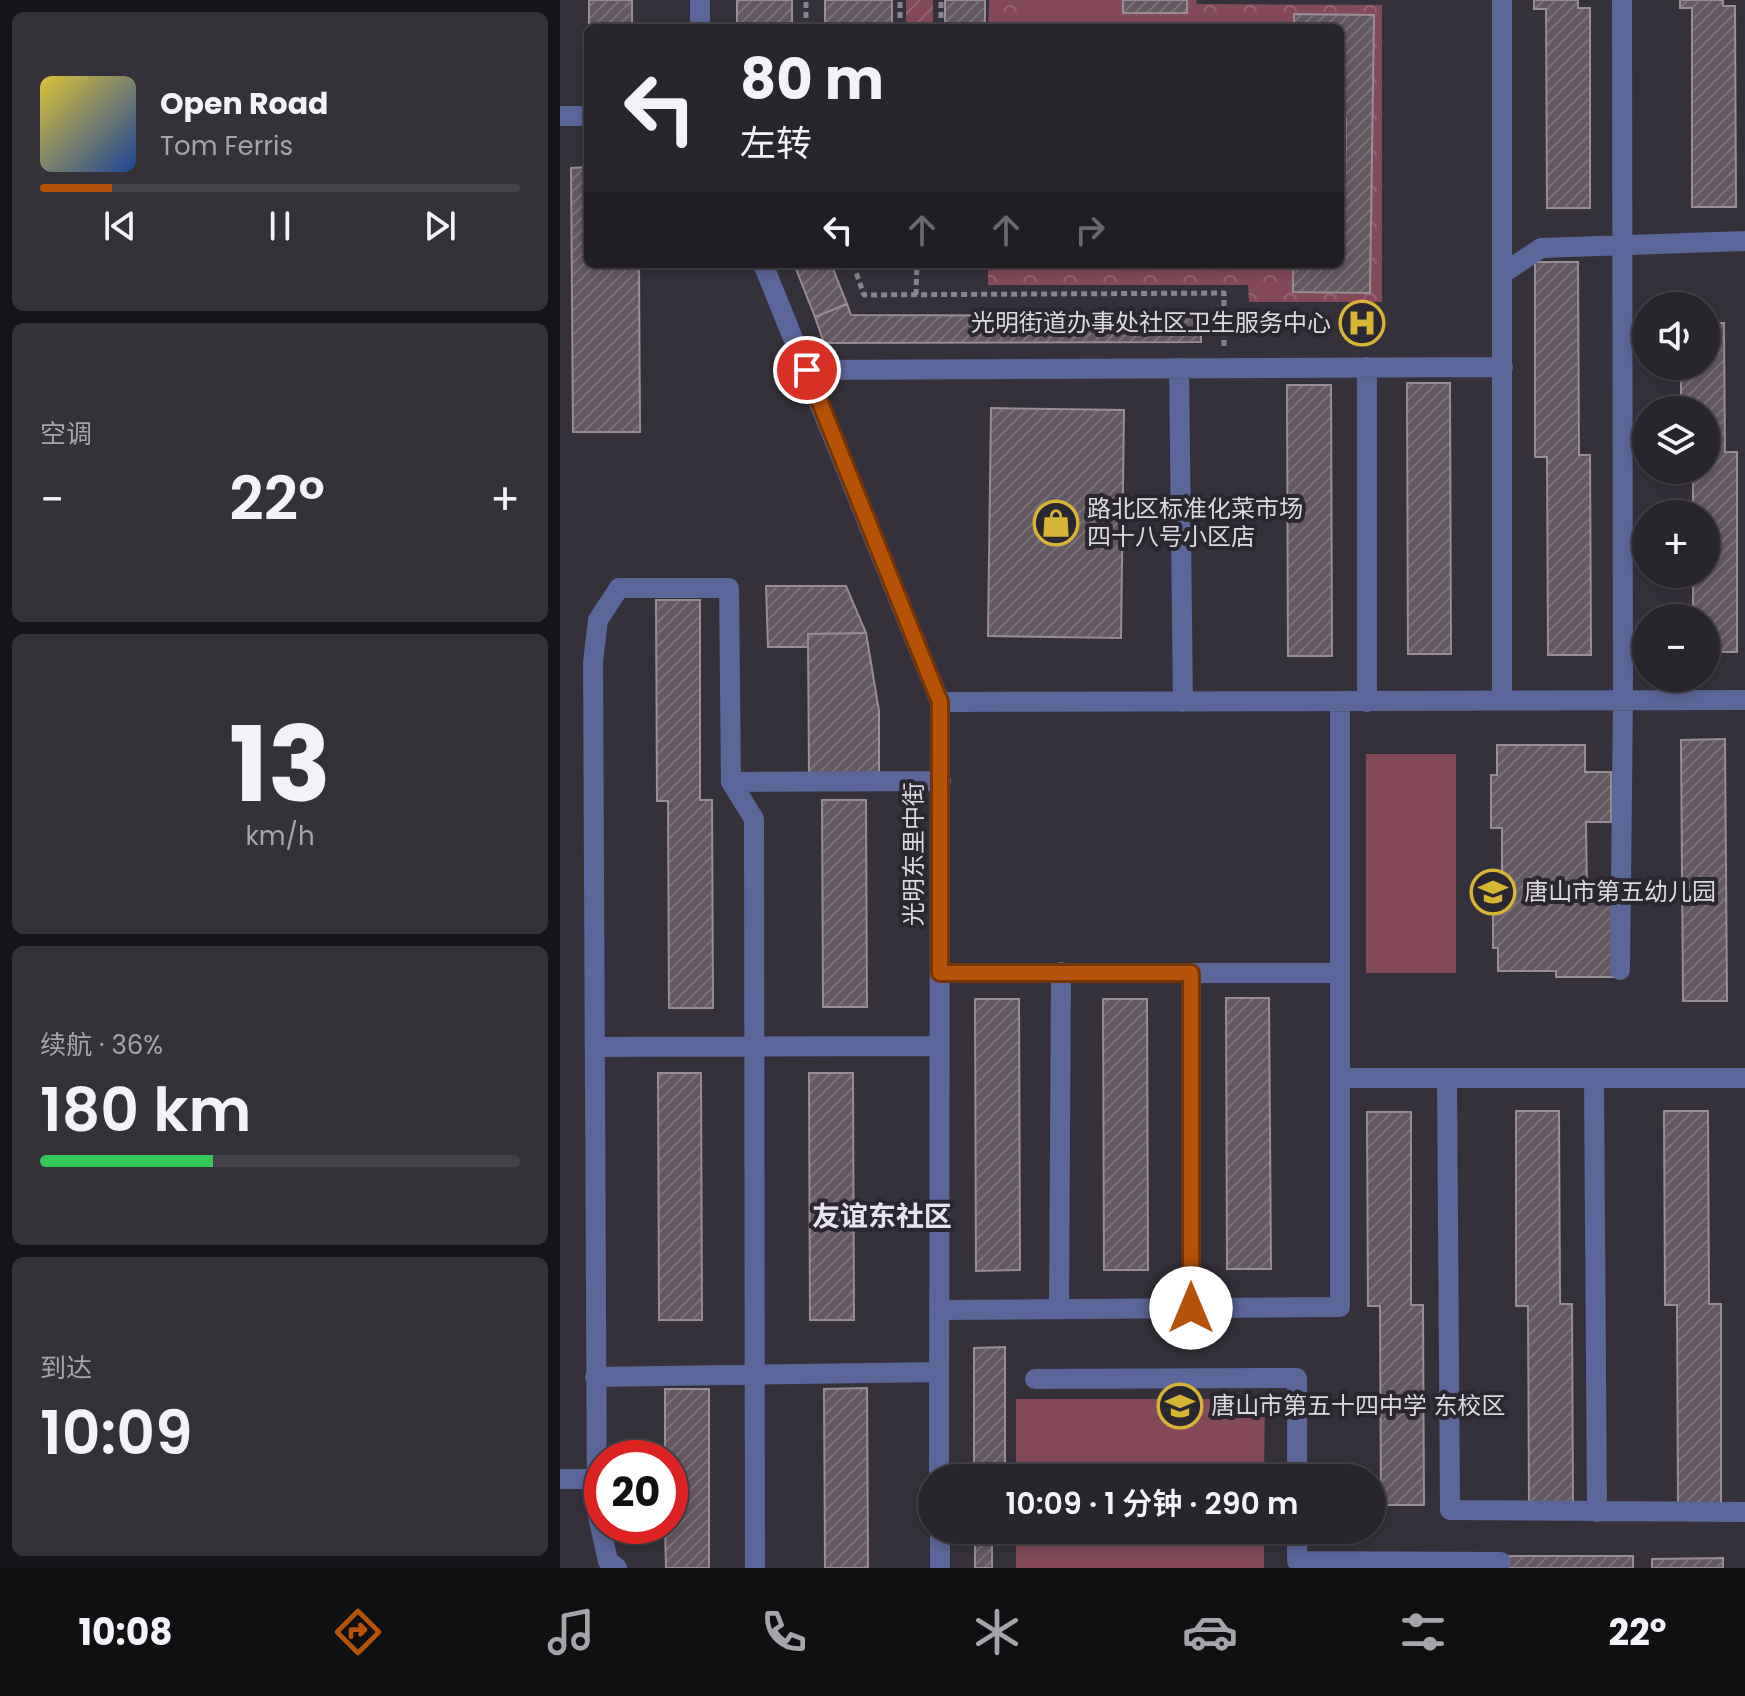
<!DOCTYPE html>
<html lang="zh">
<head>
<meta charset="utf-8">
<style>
	:root { --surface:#28252c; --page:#343138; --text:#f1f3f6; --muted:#a5a5a9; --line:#444248; --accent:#b45309 }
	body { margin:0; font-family:Poppins,"Noto Sans SC",sans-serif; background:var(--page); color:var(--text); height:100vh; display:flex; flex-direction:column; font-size:30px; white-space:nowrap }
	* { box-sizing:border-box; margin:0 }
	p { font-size:26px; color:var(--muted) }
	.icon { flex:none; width:44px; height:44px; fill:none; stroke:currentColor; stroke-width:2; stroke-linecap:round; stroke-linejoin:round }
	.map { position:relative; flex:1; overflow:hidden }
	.side { display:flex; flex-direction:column; gap:12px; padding:12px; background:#161418; width:560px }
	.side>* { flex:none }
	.guide { position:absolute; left:24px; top:24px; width:760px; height:244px; border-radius:12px; box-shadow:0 4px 12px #0003,0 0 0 2px var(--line); background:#28252c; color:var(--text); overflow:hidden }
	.fabs { position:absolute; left:1072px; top:292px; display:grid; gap:16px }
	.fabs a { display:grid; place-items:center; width:88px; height:88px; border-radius:50%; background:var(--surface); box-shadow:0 4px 12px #0003,0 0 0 2px var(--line); font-size:40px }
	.speed { position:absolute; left:24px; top:1440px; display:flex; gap:16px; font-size:40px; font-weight:700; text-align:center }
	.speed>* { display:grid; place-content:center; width:104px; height:104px; border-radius:50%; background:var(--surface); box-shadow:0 4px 12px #0003,0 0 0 2px var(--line); line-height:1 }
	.speed .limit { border:12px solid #d22; background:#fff; color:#111 }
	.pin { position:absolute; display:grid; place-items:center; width:68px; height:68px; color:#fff; margin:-34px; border:4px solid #fff; border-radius:50%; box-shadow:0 2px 8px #0007 }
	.me { position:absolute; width:88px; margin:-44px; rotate:0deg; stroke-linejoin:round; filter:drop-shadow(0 0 6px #0008) }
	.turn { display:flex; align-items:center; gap:28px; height:168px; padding:0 24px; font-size:36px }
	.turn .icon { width:104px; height:104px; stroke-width:2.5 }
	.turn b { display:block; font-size:56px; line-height:68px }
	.lanes { display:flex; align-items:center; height:76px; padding:0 24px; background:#0003; justify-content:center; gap:40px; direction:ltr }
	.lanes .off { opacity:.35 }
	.big { font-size:60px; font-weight:600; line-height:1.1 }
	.side .widget { flex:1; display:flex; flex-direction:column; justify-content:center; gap:12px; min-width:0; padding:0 28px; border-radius:12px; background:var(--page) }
	.side .dial { align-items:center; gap:0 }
	.dial b { font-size:104px; line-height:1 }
	.song { display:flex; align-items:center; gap:24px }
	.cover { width:96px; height:96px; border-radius:12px; background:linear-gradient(135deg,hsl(50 70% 55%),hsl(220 70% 35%)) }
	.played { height:8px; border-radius:4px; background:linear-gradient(90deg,var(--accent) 15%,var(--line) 15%) }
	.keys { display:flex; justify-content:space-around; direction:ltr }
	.heat { display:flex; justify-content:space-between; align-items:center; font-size:44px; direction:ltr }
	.charge { height:12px; border-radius:6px; background:linear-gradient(90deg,#34c759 36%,var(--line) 0) }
	.trip { position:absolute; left:358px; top:1464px; width:468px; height:80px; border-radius:40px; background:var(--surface); box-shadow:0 4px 12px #0003,0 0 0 2px var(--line); font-weight:600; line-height:80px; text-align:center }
	.tab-bar { display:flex; height:128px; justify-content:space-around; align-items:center; background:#100f12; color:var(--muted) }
	.tab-bar .icon { width:56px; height:56px }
	.tab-bar .active { color:var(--accent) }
	.tab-bar b { font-size:36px; color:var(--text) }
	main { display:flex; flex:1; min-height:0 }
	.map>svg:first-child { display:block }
	.park { fill:url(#park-crowns) }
	.garden { fill:url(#garden-furrows) }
	.pitch { fill:#834958 }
	.building { fill:url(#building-hatch); stroke:#988c95; stroke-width:2 }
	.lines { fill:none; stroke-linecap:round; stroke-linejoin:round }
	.path { stroke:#88848d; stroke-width:5; stroke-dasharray:6 4; stroke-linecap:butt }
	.minor { stroke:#5b669b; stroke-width:20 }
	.route-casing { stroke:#753606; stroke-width:20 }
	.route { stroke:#b45309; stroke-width:14 }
	.labels { text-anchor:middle; stroke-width:8; stroke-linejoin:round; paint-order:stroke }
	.poi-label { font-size:24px; fill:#dbd8df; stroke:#2b2730; text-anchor:start }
	.street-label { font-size:24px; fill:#dbd8df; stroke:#2b2730 }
	.quarter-label { font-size:28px; font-weight:bold; fill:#e7e2ef; stroke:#2b2730 }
</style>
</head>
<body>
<main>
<section class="side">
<div class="widget">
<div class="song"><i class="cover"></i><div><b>Open Road</b><p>Tom Ferris</p></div></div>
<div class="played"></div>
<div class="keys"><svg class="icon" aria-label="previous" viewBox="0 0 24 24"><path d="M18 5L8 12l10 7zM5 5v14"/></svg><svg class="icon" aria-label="pause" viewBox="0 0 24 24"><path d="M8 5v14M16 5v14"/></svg><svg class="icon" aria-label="next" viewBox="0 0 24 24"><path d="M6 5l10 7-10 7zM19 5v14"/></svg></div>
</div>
<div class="widget"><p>空调</p>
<div class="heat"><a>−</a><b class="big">22°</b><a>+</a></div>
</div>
<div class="widget dial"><b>13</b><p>km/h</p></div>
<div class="widget"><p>续航 · 36%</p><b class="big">180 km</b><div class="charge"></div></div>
<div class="widget"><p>到达</p><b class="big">10:09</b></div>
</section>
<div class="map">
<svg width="1185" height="1568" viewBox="0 0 1185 1568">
	<defs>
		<pattern id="park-crowns" width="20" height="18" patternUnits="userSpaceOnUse" patternTransform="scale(2)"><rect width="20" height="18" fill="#834958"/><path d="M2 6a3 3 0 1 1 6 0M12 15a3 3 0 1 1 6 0" fill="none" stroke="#946270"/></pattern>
		<pattern id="garden-furrows" width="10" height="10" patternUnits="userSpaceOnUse" patternTransform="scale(2)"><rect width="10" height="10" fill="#834958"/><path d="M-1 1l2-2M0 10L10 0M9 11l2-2" fill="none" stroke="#946270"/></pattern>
		<pattern id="building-hatch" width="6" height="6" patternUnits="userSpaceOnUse" patternTransform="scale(2)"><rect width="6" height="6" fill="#645961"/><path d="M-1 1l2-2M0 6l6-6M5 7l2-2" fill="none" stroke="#7a7077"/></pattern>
	</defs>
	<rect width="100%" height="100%" fill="#35313b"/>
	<!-- park -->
	<path class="park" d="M429,0H636L637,4L822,5V302H689L688,285H428V264H780V28H428Z"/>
	<!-- garden -->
	<path class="garden" d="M346,0H373V28H346Z"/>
	<!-- pitch -->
	<path class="pitch" d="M461,0H562V28H461Z
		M526,264H705C669,276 563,275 526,264Z
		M806,754H896V973H806Z
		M456,1399H705L704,1478H456Z
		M456,1530H704V1568H456Z"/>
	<!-- building -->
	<path class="building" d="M29,0H72V28H29Z
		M177,0H232V28H177Z
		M265,0H332V28H265Z
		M385,0H425V28H385Z
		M563,0H627V13H563Z
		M974,0H1018V8H1030V208H987L986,9H974Z
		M1120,0H1163V6H1175L1176,207H1132V8H1120Z
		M734,14L814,15L810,293L733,292V264H780L781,189H785L786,118H782L783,63L780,60V28H734Z
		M28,167V264H79L80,432H13L11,168Z
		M975,262H1018L1019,455H1030L1031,655H988L987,457H975Z
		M234,264H271L287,304L255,317Z
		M287,304L291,315L641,316V342L264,343L255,317Z
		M1146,323H1164L1165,452H1177V652H1146V618H1133V574H1146V514H1133V470H1146V410H1121V366H1146Z
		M847,383H890L891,654H848Z
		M727,385H771L772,656H728Z
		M431,408L564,410L561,638L428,636Z
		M206,586H286L306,633L248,634V647H208Z
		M96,600H140V800H152L153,1008H109L108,801H97Z
		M306,633L319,711V778H249L248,634Z
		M1165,739L1167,1001H1123L1121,740Z
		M937,745H1025V772H1051V822H1026L1027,892H1053V977H996V971H938V948H933V896H942V828H931V775H937Z
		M262,800H306L307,1007H263Z
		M666,998H709L711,1269H667Z
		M415,999H459L460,1270L416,1271Z
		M543,999H587L588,1270H544Z
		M98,1073H141L142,1320H99Z
		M249,1073H293L294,1320H250Z
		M956,1111H999L1000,1304H1012L1013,1504H969L968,1306H956Z
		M1104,1111H1148L1149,1304H1161V1504H1118L1117,1305H1105Z
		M807,1112H851V1305H863L864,1505H821L820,1306H808Z
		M445,1347V1478H414V1348Z
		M307,1388L308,1568H265L264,1389Z
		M105,1389H149V1568H106L105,1526H110V1458H105Z
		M415,1530H432V1568H415Z
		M947,1556H1073V1568H947Z
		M1163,1558V1568H1092V1559Z"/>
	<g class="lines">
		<!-- path -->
		<path class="path" d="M246,28V0
			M340,28V0
			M381,28V0
			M293,264L304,295L664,293V347
			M356,295L357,264"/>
		<!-- minor -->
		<path class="minor" d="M140,0V28
			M0,116H28
			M203,264L380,702L379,1478
			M942,274L981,248L1185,241
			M619,368L623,702
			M247,370L943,367
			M942,701V0
			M380,702L1185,700
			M807,702V367
			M171,782L381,781
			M1060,970L1063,701L1062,0
			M380,973H780
			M631,973V1308
			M35,1047L379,1046
			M780,1078H1185
			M887,1078L890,1510L1185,1512
			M1034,1078L1037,1512
			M499,1309L501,972
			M379,1310L780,1307V702
			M35,1377L378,1372
			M475,1379L737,1378V1478
			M0,1479H36
			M380,1530V1568
			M737,1530V1561L941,1562
			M57,1568L48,1561L37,1512L33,662L38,620L59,588H169L171,782L194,819L195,1568"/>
	</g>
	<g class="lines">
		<!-- route casing -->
		<g class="route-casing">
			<path id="route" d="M247,370L380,702V973H631V1308"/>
		</g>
		<!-- route -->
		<use href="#route" class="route"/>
	</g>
	<!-- icons -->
	<defs>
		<g id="hospital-ring" transform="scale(2.3)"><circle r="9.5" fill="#2b2730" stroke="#d7b434" stroke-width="1.5"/><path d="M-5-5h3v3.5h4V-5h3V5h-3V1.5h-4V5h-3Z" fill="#d7b434"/></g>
		<g id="shop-ring" transform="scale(2.3)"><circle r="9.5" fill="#2b2730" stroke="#d7b434" stroke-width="1.5"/><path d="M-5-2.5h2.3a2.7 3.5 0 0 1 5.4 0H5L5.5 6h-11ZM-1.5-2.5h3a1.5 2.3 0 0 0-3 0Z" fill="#d7b434"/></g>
		<g id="school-ring" transform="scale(2.3)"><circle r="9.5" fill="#2b2730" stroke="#d7b434" stroke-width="1.5"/><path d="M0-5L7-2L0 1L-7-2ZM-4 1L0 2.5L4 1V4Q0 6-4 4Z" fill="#d7b434"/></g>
	</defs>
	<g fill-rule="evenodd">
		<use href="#hospital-ring" x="802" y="323"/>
		<use href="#shop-ring" x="496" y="523"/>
		<use href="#school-ring" x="933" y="892"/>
		<use href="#school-ring" x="620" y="1406"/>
	</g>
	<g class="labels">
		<!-- poi labels -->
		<g class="poi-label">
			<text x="771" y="331" text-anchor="end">光明街道办事处社区卫生服务中心</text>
			<text x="527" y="517">路北区标准化菜市场<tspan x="527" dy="28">四十八号小区店</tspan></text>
			<text x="964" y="900">唐山市第五幼儿园</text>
			<text x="651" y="1414">唐山市第五十四中学 东校区</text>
		</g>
		<!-- street labels -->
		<g class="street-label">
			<text transform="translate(354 854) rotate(-90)" y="8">光明东里中街</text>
		</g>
		<!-- quarter labels -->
		<g class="quarter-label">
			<text x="322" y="1226">友谊东社区</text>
		</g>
	</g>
</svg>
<div class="fabs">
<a><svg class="icon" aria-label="sound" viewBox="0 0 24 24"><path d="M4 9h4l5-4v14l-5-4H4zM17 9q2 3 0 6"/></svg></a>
<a><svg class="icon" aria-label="layers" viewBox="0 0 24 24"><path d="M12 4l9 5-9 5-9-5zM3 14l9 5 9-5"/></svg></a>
<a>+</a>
<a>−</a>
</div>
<div class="speed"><div class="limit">20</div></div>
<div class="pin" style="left:247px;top:370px;background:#d93025"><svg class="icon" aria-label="arrive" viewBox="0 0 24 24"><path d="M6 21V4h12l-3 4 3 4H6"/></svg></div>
<svg class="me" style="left:631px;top:1308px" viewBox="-20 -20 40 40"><circle r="19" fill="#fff"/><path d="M0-13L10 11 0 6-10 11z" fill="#b45309"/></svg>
<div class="trip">10:09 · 1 分钟 · 290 m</div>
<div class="guide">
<div class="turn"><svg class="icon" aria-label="left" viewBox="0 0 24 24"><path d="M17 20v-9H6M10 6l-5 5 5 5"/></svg><div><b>80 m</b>左转</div></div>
<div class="lanes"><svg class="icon" aria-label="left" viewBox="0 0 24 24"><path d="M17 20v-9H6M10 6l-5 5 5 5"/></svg><svg class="icon off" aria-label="ahead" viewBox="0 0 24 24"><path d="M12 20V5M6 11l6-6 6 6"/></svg><svg class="icon off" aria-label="ahead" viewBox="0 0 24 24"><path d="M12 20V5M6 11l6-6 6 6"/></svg><svg class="icon off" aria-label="right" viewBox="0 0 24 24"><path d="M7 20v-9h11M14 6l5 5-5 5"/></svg></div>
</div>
</div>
</main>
<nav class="tab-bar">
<b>10:08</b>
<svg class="icon active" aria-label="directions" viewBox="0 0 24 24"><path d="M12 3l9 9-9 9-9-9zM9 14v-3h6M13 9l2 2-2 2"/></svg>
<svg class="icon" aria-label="music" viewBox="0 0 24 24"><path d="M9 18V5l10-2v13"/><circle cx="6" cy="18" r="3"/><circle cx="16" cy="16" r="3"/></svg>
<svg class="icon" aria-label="phone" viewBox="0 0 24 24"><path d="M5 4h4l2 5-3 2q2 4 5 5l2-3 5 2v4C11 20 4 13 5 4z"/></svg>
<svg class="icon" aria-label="climate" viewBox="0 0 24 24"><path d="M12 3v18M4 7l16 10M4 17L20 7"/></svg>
<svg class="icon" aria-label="car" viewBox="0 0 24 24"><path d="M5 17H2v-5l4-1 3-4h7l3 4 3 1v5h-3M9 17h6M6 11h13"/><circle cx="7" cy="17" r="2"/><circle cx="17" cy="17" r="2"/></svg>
<svg class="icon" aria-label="filters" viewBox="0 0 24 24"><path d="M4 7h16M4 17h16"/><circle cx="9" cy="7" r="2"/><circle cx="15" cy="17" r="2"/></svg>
<b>22°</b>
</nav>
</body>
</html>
